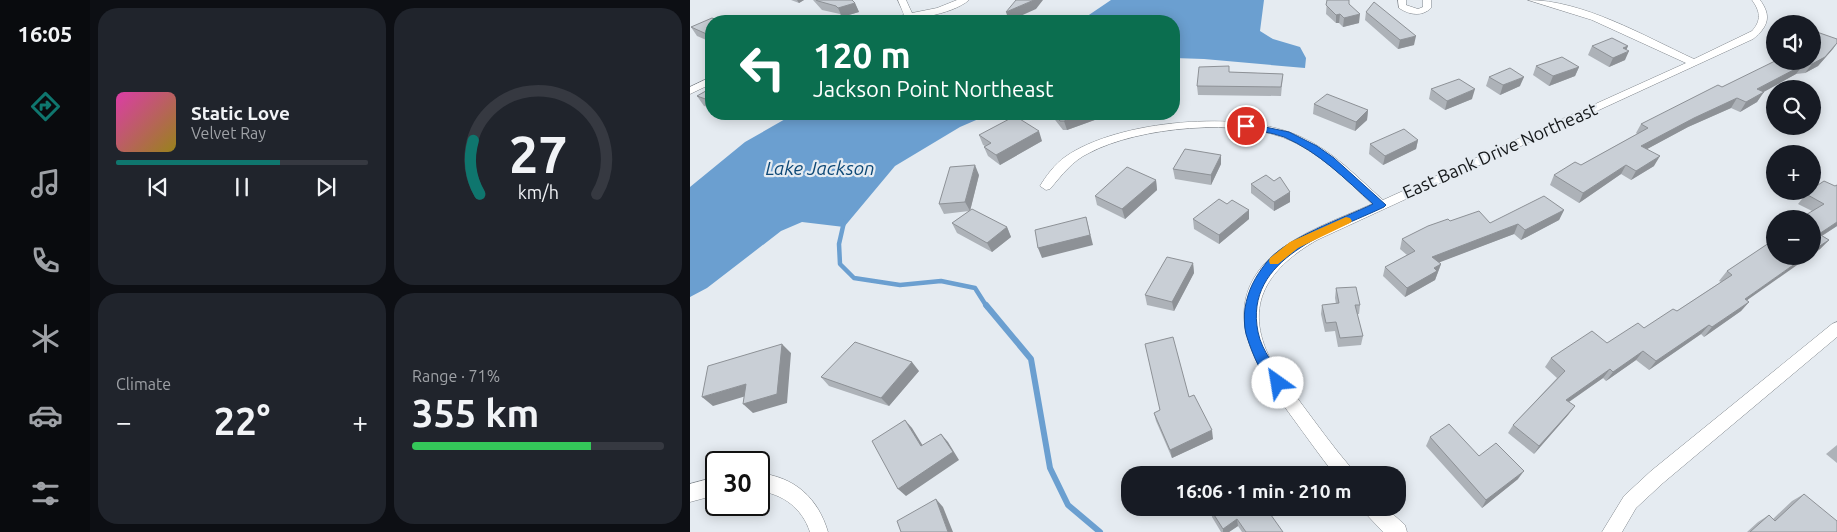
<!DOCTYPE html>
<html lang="en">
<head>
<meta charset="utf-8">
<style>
	:root { --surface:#171b24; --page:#20242c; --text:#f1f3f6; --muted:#9ea1a6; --line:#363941; --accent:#0f766e }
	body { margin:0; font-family:Ubuntu,sans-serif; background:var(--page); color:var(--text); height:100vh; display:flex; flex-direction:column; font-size:19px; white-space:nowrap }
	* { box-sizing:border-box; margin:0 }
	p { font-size:16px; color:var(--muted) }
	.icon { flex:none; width:28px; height:28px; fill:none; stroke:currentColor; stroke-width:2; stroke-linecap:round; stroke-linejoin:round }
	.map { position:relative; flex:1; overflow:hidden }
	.sheet { display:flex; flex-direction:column; gap:8px; padding:8px; background:#0d0f14; width:600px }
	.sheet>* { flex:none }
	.banner { position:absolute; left:15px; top:15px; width:475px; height:105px; border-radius:20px; box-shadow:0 2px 12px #0003; background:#0b6e4f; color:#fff; overflow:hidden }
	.buttons { position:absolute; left:1076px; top:15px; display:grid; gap:10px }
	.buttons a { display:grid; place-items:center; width:55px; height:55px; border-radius:50%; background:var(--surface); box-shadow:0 2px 12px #0003; font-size:25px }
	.speed { position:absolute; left:15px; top:451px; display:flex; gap:10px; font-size:25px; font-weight:700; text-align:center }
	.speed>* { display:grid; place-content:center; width:65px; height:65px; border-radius:50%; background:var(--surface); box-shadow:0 2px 12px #0003; line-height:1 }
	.speed .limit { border:2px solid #111; border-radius:8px; background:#fff; color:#111 }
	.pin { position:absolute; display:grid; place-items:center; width:42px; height:42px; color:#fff; margin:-21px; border:2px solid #fff; border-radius:50%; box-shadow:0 1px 5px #0007 }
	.me { position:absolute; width:55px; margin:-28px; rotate:328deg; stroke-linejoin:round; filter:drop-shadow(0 0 4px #0008) }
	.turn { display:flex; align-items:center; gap:18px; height:105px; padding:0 25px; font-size:22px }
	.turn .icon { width:65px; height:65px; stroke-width:2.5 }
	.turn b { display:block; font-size:35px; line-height:42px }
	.big { font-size:38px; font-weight:600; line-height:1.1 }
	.sheet .tile { flex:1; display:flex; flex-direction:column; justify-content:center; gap:8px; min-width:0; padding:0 18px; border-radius:20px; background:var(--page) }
	.sheet .dial { align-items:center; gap:0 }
	.dial svg { height:130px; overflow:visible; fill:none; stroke:var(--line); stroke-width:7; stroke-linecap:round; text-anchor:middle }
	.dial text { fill:var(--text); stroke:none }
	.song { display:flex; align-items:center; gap:15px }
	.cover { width:60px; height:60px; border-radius:8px; background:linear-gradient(135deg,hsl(320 70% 55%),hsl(50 70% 35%)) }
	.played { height:5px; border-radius:2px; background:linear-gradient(90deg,var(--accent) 65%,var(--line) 65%) }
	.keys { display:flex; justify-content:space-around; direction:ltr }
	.heat { display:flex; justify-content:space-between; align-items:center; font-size:28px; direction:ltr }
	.charge { height:8px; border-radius:4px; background:linear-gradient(90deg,#34c759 71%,var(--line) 0) }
	.sheet .tiles { flex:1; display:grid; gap:8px; grid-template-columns:repeat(2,1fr) }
	.trip { position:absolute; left:431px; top:466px; width:285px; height:50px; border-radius:20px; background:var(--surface); box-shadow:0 2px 12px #0003; font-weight:600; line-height:50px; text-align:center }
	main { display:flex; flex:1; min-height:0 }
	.menu { display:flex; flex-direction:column; width:90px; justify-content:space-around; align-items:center; background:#090b0e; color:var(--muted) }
	.menu .icon { width:35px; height:35px }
	.menu .current { color:var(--accent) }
	.menu b { font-size:22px; color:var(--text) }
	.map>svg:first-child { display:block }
	.water { fill:#6b9fd0 }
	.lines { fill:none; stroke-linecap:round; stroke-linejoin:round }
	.stream-far1 { stroke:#6b9fd0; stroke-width:4.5 }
	.stream { stroke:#6b9fd0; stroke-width:6 }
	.street-casing { stroke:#80868c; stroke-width:1 }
	.street { fill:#fff; fill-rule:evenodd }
	.wall { fill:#adb2b8 }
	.shaded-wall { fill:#8d9196 }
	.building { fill:#c9cfd6; stroke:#8d9196 }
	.route { fill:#1a73e8; stroke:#114b97 }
	.slow { fill:#f59e0b }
	.labels { text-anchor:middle; stroke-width:4.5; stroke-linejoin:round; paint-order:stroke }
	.street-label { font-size:18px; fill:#15181a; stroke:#e5ebf1 }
	.water-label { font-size:19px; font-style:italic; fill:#0e4977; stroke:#e5ebf1 }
</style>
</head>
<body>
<main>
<nav class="menu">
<b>16:05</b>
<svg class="icon current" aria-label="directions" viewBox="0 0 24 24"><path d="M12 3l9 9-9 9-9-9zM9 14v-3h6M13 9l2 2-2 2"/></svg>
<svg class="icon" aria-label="music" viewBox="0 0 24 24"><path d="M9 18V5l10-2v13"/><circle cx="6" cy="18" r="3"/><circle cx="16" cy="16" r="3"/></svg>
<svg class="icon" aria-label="phone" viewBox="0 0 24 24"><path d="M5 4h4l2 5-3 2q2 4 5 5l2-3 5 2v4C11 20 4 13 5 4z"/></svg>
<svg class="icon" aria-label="climate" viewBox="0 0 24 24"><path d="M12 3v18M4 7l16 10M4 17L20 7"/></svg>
<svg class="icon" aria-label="car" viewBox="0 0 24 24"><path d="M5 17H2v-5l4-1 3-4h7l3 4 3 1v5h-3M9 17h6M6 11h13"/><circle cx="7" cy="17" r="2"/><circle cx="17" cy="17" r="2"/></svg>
<svg class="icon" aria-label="filters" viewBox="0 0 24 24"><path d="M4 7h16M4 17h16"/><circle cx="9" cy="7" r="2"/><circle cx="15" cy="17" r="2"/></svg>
</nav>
<section class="sheet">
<div class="tiles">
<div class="tile">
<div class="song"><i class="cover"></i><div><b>Static Love</b><p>Velvet Ray</p></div></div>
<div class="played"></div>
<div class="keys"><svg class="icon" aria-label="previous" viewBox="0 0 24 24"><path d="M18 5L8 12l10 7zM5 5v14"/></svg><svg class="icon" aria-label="pause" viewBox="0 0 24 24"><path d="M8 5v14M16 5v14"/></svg><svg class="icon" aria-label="next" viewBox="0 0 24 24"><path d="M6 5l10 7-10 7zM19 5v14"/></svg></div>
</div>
<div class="tile dial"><svg viewBox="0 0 100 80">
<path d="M14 69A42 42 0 1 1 86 69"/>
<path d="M14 69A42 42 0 0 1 10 36" stroke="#0f766e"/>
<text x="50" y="56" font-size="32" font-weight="700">27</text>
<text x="50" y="72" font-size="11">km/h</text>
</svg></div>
<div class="tile"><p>Climate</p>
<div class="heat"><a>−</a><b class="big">22°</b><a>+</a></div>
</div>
<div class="tile"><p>Range · 71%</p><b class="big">355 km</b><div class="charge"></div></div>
</div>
</section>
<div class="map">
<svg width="1147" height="532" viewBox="0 0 1147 532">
	<rect width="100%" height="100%" fill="#e5ebf1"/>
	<!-- water -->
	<path class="water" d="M421,0H574L570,31L583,39L610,47L616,58L615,68L514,59L484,58V21H390Z
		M104,114H300L270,127L205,166L154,227L112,222L91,231L17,288L0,297V187L55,142Z"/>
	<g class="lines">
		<!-- stream-far1 -->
		<path class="stream-far1" d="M154,222L149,244L150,264L164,278L210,285L251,281L285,288L297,307"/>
		<!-- stream -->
		<path class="stream" d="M296,305L341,359L360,468L378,505L410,532"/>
		<!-- street casing -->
		<g class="street-casing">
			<path id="street" d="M208,0H216L222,13L247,8L267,0H279C262,15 217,21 195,21L196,19L214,15Z
				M708,0H716V5L728,9L733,7V0H741V8C732,17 719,15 709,8Z
				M838,0C893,0 954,36 1004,59L1062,31C1072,20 1070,11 1062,0H1070C1082,16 1078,27 1063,39L627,240C575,270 551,308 584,366C590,378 600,388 608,399C626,423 643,447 662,469L665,475H645C630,456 616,436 602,417C567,369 526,309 581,257C609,232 649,219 682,204C658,181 633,156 602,141C551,117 448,127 399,153C382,161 372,175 360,189L356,190L350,186C356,176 365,164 375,157C427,120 553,109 611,137C643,151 667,177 693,200L996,63L902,20Z
				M21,77V84L0,94V87Z
				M1147,322V337L973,483L946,508L932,532H912L934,496L961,471L1142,324Z
				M69,473C105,477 128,498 138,532H120C112,508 93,494 69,491Z
				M26,477V495L0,502V484Z
				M675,508H696L715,525L717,532H693L677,515Z"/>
		</g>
		<!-- street -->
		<use href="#street" class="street"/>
	</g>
	<!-- wall -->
	<path class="wall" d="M101,0H114L109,3Z
		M123,0H162L165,3L169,12L152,17L150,14L132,10Z
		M637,0L659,4L669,23L653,27L649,23H646L636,14Z
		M676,12L724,45L708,49L675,20Z
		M21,21V42L7,36L1,27Z
		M1147,39V43L1128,66L1115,73L1106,74L1073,92L1067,102L1050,112L1041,108L998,127L957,149L964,166L941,180L931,174L889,203L860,185L864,175L891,165L947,134L946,133L951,124L1032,87Z
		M902,46H938L936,50L935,60L919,67L898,55Z
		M846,66L889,67L885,76L859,86L843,75Z
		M539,72L593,74L591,96L508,95L507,86Z
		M799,77L830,86L810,95L796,86Z
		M21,88V108L14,106L7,96Z
		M741,89L782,99L755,110L739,99Z
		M624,104L678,110L677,120L665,131L623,114Z
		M361,114H412L413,117L377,130H373L362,116Z
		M289,135L352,141L310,165L298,156L294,147L295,146L293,145Z
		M728,140L726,149L693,165L679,154L680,144Z
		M531,155V164L521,185L485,179L483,169Z
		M289,175L280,211L317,227L321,237L302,252L267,233L262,223L279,211L254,214L249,204Z
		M466,180L467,190L435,219L407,205L405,196Z
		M561,184L600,192V202L584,211L561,193Z
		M1147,185V226L1132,236L1139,240L1130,249L1122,255V211L1108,204L1116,194L1145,186Z
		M537,204L559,210V219L529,244L504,229L503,219Z
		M874,210L869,220L831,240L824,234L749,262L751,264L745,280L715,297L693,276L695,267L717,255L710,249L712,239L760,221L800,223Z
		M1085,236V256L1057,301L1059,302L1051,311L1014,337L1011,334L959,370L946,360L916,381L913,378L879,402L885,406L878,415L844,454L818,433L823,425L867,378L855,367L861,358L917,343L954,328L987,311L1031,282L1029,281L1037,271L1075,246L1082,237Z
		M503,263L504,273L484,311L457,305L455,295Z
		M646,288L670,305L669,314H667L673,336L671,345L648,347L645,331L635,332L631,314L632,305L646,304L645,298Z
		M229,371L199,406L139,386L131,377Z
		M499,397L523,439L482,458L466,421L464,413Z
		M740,437L789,456L828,479L792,508L736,446Z
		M1147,445V463L1136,454Z
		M1114,494L1147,532H1057L1068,522L1079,515L1083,519L1102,501Z
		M521,510L593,532H552L548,526L539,532H531L522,517Z"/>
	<!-- shaded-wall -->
	<path class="shaded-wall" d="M107,0H114L109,3Z
		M344,0H353L346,9L319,21L316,12Z
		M165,3L169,12L152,17L148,8Z
		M650,14L649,23H646V15Z
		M670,14L669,23L653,27L654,18Z
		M726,36L724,45L708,49L710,40Z
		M1147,43L1143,49L1128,66L1115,73L1122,64Z
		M938,46L935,53L939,51L935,60L919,67L923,58L933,48Z
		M1113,65L1106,74L1061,99L1067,89Z
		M889,67L885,76L859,86L863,76Z
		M834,77L830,86L810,95L813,85Z
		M785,89L782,99L755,110L757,101Z
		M1074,92L1067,102L1050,112L1056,102Z
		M1047,98L1041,108L998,127L946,155L951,146L1004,118Z
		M678,110L677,120L665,131L666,122Z
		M394,114H412L413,117L377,130L374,121Z
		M349,131L352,141L310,165L306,155Z
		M728,140L726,149L693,165L695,156Z
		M531,155V164L521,185V175Z
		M970,156L964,166L941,180L946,171Z
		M285,165L289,175L280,211L275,202Z
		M936,165L931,174L889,203L893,193Z
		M466,180L467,190L435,219L432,209Z
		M600,192V202L584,211V202Z
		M559,210V219L529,244V235Z
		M874,210L869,220L831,240L835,230Z
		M396,217L403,245L352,258L348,248Z
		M1147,222V226L1122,242L1129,234Z
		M828,224L824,234L740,266L742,257Z
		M317,227L321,237L302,252L297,243Z
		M1139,240L1130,249L1122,255V251Z
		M1116,256H1120L1046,308L1055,299Z
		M503,263L504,273L484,311L482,302Z
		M751,264L745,280L715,297L717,288L744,268Z
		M1059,302L1051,311L1014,337L1022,327Z
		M1019,325L1011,334L959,370L966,361Z
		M92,344L101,353L97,403L63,413L53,404Z
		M953,351L946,360L916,381L923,372Z
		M222,362L229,371L199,406L191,398Z
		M920,369L913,378L870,408L876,400Z
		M56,384L66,393L23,406L12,397Z
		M885,406L878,415L844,454L849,446Z
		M215,420L222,428L238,454L231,446Z
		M522,430L523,439L482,458L480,450Z
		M251,434L258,442L269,460L216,496L208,489Z
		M834,471L828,479L792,508L796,500Z
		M246,499L253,507L263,532H258Z
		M547,519L548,526L539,532H533V529Z"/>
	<!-- building -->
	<path class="building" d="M126,0H162L165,3L148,8L146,6L128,1Z
		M326,0H344L316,12Z
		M637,0H659V4L670,14L654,18L650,14L646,15L636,5Z
		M684,2L726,36L710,40L676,12Z
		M22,18L30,21H21V36L1,27Z
		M1124,31L1147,39V43L1135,57L1122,64L1113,65L1067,89L1074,92L1056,102L1047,98L1004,118L951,146L970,156L946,171L936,165L893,193L864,175L885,162L891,165L958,128L951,124L1028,85L1032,87L1085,61H1122V32Z
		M922,38L938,46L933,48L939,51L923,58L902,46Z
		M872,57L889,67L863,76L846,66Z
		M539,66V72L593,74L591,87L507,86L509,67Z
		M820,68L834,77L813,85L799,77Z
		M769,79L785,89L757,101L741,89Z
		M21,88V101L7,96Z
		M637,94L678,110L666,122L624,104Z
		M365,114H394L374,121H370Z
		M325,116L349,131L306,155L294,147L301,143L289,135Z
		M714,129L728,140L695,156L680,144Z
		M495,149L531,155L521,175L483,169Z
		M285,165L275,202L249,204L260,167Z
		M437,167L466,180L432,209L405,196Z
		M576,175L584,181L590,177L600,192L584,202L561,184Z
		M1134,181L1145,186L1147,185V222L1129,234L1139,240L1122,251V219H1109L1134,204L1116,194L1120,191H1122V189Z
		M854,196L874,210L835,230L828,224L742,257L751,264L744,268L747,271L717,288L695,267L725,251L712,239L738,226L758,219L760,221L789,211L800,223Z
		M529,199L537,204L542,200L559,210L529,235L503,219Z
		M282,209L317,227L297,243L262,223Z
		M396,217L400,235L348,248L345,230Z
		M1085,239V256H1116L1055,299L1059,302L1022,327L1019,325L966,361L953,351L923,372L920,369L876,400L885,406L849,446L823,425L875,371L861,358L902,331L917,343L948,323L954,328L983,309L987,311L1042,275L1037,271Z
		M477,257L503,263L482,302L455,295Z
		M666,287L670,305H665L673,336L650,338L646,322L636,323L632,305L649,303L646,288Z
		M483,337L499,397L504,395L522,430L480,450L464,413L470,410L455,344Z
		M165,342L222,362L191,398L131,377Z
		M92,344L87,394L53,404L56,384L12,397L18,366Z
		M215,420L231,446L251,434L263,452L208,489L182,441Z
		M759,424L789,456L806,443L834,471L796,500L740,437Z
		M551,471L553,475H544Z
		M1114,494L1147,521V532H1060L1079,515L1085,521Z
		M246,499L258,532H211L207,521Z
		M524,508H576L593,532H556L547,519L533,529L521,510Z"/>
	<!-- route -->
	<path class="route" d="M556,123L599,132L627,146L644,158L696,205L694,207C642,232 553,257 568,332C572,352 586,366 594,383L592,387C576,393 560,347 556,334C554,327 554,315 555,308C558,290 565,277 576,263C595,238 654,218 683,204C655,179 629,152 594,137C581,132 566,131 552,127L551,126Z"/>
	<!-- slow -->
	<path class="slow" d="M656,217L660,218L662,221L660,223L608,248L588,264H580L579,261L580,258L600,242Z"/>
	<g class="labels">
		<!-- street labels -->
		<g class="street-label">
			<text transform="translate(810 151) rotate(-24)" y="6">East Bank Drive Northeast</text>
		</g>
		<!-- water labels -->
		<g class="water-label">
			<text x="130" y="175">Lake Jackson</text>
		</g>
	</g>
</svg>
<div class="buttons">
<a><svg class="icon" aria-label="sound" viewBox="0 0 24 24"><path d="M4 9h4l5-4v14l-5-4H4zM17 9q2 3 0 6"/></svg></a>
<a><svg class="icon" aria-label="search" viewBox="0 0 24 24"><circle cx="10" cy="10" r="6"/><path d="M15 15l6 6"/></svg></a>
<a>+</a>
<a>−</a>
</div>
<div class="speed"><div class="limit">30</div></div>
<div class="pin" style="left:556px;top:126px;background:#d93025"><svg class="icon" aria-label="arrive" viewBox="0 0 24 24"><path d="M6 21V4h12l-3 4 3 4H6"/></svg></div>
<svg class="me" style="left:588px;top:383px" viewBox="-20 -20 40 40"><circle r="19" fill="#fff"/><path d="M0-13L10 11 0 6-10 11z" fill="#1a73e8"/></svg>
<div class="trip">16:06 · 1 min · 210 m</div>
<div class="banner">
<div class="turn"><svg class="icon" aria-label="left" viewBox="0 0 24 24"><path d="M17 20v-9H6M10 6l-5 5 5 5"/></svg><div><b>120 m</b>Jackson Point Northeast</div></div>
</div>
</div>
</main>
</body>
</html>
